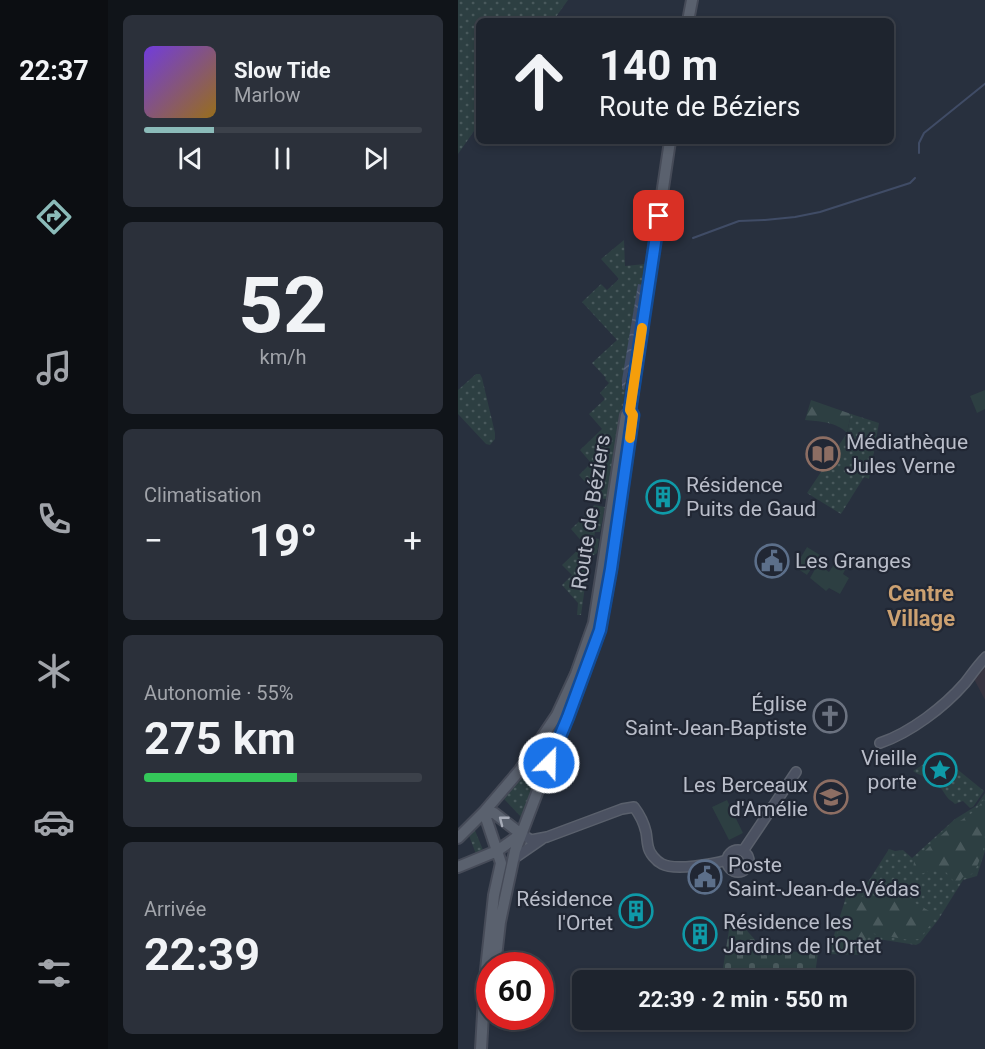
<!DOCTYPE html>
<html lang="fr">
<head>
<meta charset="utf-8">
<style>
	:root { --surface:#1e242e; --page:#2b303a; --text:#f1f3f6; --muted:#a1a4aa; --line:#3c414a; --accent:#8bbbb9 }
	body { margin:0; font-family:Roboto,sans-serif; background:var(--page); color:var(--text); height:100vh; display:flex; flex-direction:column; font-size:22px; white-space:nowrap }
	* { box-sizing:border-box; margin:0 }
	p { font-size:20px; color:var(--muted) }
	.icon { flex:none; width:33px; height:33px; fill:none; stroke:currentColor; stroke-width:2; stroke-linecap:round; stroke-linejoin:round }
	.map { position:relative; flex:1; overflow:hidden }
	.sheet { display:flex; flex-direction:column; gap:15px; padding:15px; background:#101419; width:350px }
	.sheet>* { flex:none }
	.top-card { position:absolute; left:18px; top:18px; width:418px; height:126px; border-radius:9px; box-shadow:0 3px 9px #0003,0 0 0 2px var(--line); background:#1e242e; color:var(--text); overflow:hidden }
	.speed { position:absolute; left:18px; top:952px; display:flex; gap:12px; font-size:30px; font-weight:700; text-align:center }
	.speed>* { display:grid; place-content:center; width:78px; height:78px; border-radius:50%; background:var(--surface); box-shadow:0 3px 9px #0003,0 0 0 2px var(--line); line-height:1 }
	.speed .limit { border:9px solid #d22; background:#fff; color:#111 }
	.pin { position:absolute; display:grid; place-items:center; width:51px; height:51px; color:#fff; margin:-26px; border-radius:12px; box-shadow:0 3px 9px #0006 }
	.me { position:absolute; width:66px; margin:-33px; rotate:23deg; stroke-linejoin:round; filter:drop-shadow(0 0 4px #0008) }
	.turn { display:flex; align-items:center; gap:21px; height:126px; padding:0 24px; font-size:27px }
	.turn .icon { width:78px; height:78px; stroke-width:2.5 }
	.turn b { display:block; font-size:42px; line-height:51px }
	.big { font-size:45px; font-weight:700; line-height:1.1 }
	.sheet .tile { flex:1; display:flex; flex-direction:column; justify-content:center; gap:9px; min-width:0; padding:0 21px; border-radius:9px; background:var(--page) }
	.sheet .dial { align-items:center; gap:0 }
	.dial b { font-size:78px; line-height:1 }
	.song { display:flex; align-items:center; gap:18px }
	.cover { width:72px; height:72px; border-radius:9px; background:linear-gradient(135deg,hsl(260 70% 55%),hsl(40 70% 35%)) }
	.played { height:6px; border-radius:3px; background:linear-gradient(90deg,var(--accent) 25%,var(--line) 25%) }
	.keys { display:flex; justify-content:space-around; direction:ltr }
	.heat { display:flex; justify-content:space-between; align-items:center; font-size:33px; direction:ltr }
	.charge { height:9px; border-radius:4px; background:linear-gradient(90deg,#34c759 55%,var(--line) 0) }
	.trip { position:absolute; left:114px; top:970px; width:342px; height:60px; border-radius:9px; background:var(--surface); box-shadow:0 3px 9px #0003,0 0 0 2px var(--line); font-weight:700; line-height:60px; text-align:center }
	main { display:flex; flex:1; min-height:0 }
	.dock { display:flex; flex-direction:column; width:108px; justify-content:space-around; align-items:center; background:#0c0e12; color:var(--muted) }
	.dock .icon { width:42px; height:42px }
	.dock .on { color:var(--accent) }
	.dock b { font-size:27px; color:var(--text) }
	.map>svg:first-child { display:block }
	.medical { fill:#363440 }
	.grass { fill:url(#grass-dots) }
	.forest { fill:url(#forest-firs) }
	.cemetery { fill:url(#cemetery-stones) }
	.garden { fill:#2d3f42 }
	.water { fill:url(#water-waves) }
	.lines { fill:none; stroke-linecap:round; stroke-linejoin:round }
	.stream { stroke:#404c66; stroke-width:2 }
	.secondary-casing { stroke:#5a606c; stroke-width:12 }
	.primary-casing { stroke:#464b58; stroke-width:14 }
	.secondary { stroke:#4b5161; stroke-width:9 }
	.primary { stroke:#5a616e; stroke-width:10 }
	.oneway { stroke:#a6abb7 }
	.route-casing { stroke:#114b97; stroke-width:15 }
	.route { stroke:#1a73e8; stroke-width:10 }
	.slow { stroke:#f59e0b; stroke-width:10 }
	.labels { text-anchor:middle; stroke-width:4.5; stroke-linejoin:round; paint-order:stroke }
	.poi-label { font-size:21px; fill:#b9bdc9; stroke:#212734; text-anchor:start }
	.street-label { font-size:21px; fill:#b9bdc9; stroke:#212734 }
	.neighbourhood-label { font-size:22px; font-weight:bold; fill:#cca171; stroke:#212734 }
</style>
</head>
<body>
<main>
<nav class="dock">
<b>22:37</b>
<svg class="icon on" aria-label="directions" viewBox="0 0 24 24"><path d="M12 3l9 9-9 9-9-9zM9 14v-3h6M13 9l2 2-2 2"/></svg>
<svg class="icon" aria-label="music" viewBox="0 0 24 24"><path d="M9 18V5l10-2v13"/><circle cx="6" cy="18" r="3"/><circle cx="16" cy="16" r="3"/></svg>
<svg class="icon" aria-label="phone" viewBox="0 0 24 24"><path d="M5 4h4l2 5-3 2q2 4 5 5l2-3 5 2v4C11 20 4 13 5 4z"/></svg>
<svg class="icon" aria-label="climate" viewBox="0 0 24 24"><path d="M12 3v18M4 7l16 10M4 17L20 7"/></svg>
<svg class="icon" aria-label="car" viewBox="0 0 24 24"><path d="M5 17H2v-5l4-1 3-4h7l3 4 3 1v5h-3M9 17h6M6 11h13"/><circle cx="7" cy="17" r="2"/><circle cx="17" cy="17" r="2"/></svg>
<svg class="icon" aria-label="filters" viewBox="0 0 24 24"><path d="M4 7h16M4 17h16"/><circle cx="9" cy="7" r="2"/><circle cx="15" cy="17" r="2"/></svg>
</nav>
<section class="sheet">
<div class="tile">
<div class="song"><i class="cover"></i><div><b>Slow Tide</b><p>Marlow</p></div></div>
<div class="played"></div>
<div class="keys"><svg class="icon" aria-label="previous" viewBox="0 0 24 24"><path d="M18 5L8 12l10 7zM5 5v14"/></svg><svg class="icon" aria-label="pause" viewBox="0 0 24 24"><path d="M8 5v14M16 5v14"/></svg><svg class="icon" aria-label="next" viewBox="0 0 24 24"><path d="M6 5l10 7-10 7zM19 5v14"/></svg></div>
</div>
<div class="tile dial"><b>52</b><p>km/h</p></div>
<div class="tile"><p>Climatisation</p>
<div class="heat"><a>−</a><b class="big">19°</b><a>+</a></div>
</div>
<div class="tile"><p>Autonomie · 55%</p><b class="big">275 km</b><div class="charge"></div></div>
<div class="tile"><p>Arrivée</p><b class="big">22:39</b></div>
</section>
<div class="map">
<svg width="528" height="1049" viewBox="0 0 528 1049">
	<defs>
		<pattern id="grass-dots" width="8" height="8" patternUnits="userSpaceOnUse" patternTransform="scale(1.5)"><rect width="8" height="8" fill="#2d3f42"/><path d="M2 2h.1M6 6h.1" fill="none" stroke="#49595c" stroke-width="1.8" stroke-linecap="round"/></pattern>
		<pattern id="forest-firs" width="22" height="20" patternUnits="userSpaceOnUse" patternTransform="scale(1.5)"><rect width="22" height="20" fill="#2d3f42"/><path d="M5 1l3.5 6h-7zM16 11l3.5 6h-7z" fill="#49595c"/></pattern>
		<pattern id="cemetery-stones" width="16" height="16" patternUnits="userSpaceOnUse" patternTransform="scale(1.5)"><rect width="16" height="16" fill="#2d3f42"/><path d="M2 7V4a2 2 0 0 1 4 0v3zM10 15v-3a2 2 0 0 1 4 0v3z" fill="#49595c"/></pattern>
		<pattern id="water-waves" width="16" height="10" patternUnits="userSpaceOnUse" patternTransform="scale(1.5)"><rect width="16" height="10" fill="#404c66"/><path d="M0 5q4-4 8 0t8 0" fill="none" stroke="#5a647b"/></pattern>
	</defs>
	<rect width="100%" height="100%" fill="#28303e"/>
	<!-- medical -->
	<path class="medical" d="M527,660V700L515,677Z"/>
	<!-- grass -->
	<path class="grass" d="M0,0H110L95,21H21V124L0,154Z
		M166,240L167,266L187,264L152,488L149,499L137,498L136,492L121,475L133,463L122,450L144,429L131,414L147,399L142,393L151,383L147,379L148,378L134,363L159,340L124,302L143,284L149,290L161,279L143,259Z
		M18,374H22L24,378L37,433V439L32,445L28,444L0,414V390Z
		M393,414L421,423L411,479L406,477L383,514L349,493L389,433Z
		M136,505L147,507L142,532H137L136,538L141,539L139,553L131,558L123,615H119L120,603L104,585L114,575L104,565L126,544L113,529L134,509Z
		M94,730L99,731L83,771L74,761Z
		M482,750L499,769L526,791L515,807L512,808L505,801L497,804C494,801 491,800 489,797C485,792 483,786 477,782C470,777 462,776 455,771L478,756Z
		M65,776L75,790L64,818L46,799Z
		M527,793V851L519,876L505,880L480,920L462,943L458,945L420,939L414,941L406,955L370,954L390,891L403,893L431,849L437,851L445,850L454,858L497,819L518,806Z
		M16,828L25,850L18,854L10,833Z"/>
	<!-- forest -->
	<path class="forest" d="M353,400L393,414L389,433C379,422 360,421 347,420Z
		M525,800L527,801V834L525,852L516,873L505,877L499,885L487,871L477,869L460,875C456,870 454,866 457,860C468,851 478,839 489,830C501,820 517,815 525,800Z
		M416,883H420C424,900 438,896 451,897C461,908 466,906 475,914L474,923L461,939L451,940L412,933L402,948L380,949L377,945C381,929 384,909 395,897H404Z"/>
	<!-- cemetery -->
	<path class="cemetery" d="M273,917H277L306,950L360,953L356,981H263Z
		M274,1020H349L348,1024L342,1030Z"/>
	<!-- garden -->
	<path class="garden" d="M527,390V409L519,413L512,396Z
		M349,547L362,555L349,575L337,567Z
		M379,560L389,566L385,574L391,578L382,594L371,588L368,591L352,578L360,564L371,572Z
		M269,800L285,833L271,840L254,807Z"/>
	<!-- water -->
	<path class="water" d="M180,284L185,285L172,363L166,390L164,389V380Z"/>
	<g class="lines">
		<!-- stream -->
		<path class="stream" d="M461,153V143L466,133L528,83
			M235,238L281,221L307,220L337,217L362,212L452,183L457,178"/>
		<!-- secondary casing -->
		<g class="secondary-casing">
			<path id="secondary" d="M422,743C452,733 486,707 507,683C514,674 520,665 528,657
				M63,834L73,840L89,837L164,809L176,807C182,815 186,823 188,832C189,837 189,842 190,846C191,853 198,861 204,864C217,871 255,864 269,860
				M269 861a11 11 0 1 1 22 0a11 11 0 1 1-22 0Z
				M285,851L338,772
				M55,859L84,839"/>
		</g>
		<!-- primary casing -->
		<g class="primary-casing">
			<path id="primary" d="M230,21L234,0
				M26,812L36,813L63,834
				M0,838L26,812L62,770L99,715L118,674L136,623L168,415
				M0,867L39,851L63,834
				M37,966L42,922L57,851L85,777L110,717L142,630L153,569L175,415L172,410L212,141
				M23,1049L27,979L36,895L43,863L26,812"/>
		</g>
		<!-- secondary -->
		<use href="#secondary" class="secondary"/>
		<!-- primary -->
		<use href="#primary" class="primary"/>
	</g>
	<!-- one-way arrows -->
	<defs><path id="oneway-chevron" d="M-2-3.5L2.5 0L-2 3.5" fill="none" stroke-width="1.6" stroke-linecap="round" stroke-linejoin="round" transform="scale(1.5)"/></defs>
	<use class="oneway" href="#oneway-chevron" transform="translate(45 820) rotate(-142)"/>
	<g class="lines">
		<!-- route casing -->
		<g class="route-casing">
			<path id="route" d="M91,763L110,717L142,630L153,569L175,415L172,410L201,216"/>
		</g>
		<!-- route -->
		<use href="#route" class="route"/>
		<!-- slow -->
		<path class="slow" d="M172,438L175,415L172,410L184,328"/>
	</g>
	<!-- icons -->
	<defs>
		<g id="library-ring" transform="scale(1.725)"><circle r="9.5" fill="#212734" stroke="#8d6e63" stroke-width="1.5"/><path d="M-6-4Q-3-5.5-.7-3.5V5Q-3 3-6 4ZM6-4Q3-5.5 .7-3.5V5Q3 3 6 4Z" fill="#8d6e63"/></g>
		<g id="building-ring" transform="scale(1.725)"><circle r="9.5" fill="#212734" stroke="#0f9aa8" stroke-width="1.5"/><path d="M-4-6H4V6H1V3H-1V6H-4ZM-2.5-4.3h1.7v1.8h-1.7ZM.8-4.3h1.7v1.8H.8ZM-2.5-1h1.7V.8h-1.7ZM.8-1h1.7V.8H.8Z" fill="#0f9aa8"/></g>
		<g id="civic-ring" transform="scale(1.725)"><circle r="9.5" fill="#212734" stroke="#5c6f8a" stroke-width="1.5"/><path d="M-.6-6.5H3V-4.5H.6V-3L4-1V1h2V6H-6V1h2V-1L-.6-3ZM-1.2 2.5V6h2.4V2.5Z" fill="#5c6f8a"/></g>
		<g id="church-ring" transform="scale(1.725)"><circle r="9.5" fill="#212734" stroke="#6b7280" stroke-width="1.5"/><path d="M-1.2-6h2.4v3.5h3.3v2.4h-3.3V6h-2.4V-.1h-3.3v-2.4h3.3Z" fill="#6b7280"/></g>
		<g id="sight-ring" transform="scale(1.725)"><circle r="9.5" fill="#212734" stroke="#0f9aa8" stroke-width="1.5"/><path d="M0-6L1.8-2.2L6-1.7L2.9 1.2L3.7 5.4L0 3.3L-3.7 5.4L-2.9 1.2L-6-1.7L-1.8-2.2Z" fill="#0f9aa8"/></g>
		<g id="school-ring" transform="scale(1.725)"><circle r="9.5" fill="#212734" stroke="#8d6e63" stroke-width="1.5"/><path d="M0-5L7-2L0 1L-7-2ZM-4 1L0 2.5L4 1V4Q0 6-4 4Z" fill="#8d6e63"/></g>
	</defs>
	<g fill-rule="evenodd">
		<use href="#library-ring" x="365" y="454"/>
		<use href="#building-ring" x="205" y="497"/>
		<use href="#civic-ring" x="314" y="561"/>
		<use href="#church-ring" x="372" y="716"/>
		<use href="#sight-ring" x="482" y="770"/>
		<use href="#school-ring" x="373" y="797"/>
		<use href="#civic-ring" x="247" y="877"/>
		<use href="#building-ring" x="178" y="911"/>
		<use href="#building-ring" x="242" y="934"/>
	</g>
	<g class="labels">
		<!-- poi labels -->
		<g class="poi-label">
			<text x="388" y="449">Médiathèque<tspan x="388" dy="24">Jules Verne</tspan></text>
			<text x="228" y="492">Résidence<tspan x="228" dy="24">Puits de Gaud</tspan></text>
			<text x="337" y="568">Les Granges</text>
			<text x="349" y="711" text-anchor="end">Église<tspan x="349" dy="24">Saint-Jean-Baptiste</tspan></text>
			<text x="459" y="765" text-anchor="end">Vieille<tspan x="459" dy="24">porte</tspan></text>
			<text x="350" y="792" text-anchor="end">Les Berceaux<tspan x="350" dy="24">d'Amélie</tspan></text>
			<text x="270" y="872">Poste<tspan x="270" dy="24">Saint-Jean-de-Védas</tspan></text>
			<text x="155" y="906" text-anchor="end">Résidence<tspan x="155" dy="24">l'Ortet</tspan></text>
			<text x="265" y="929">Résidence les<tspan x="265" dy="24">Jardins de l'Ortet</tspan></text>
		</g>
		<!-- street labels -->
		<g class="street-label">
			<text transform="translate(133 512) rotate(-81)" y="7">Route de Béziers</text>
		</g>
		<!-- neighbourhood labels -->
		<g class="neighbourhood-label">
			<text x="463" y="601">Centre<tspan x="463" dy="25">Village</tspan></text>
		</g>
	</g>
</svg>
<div class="speed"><div class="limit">60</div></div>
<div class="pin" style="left:201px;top:216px;background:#d93025"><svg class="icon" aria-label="arrive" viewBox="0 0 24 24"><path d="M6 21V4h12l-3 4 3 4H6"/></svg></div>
<svg class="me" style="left:91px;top:763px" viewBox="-20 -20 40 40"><circle r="17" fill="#1a73e8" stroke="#fff" stroke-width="3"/><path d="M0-11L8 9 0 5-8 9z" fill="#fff"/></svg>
<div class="trip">22:39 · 2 min · 550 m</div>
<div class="top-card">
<div class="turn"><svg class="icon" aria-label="ahead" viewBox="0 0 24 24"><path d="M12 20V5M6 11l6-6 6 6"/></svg><div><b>140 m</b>Route de Béziers</div></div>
</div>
</div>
</main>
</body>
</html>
